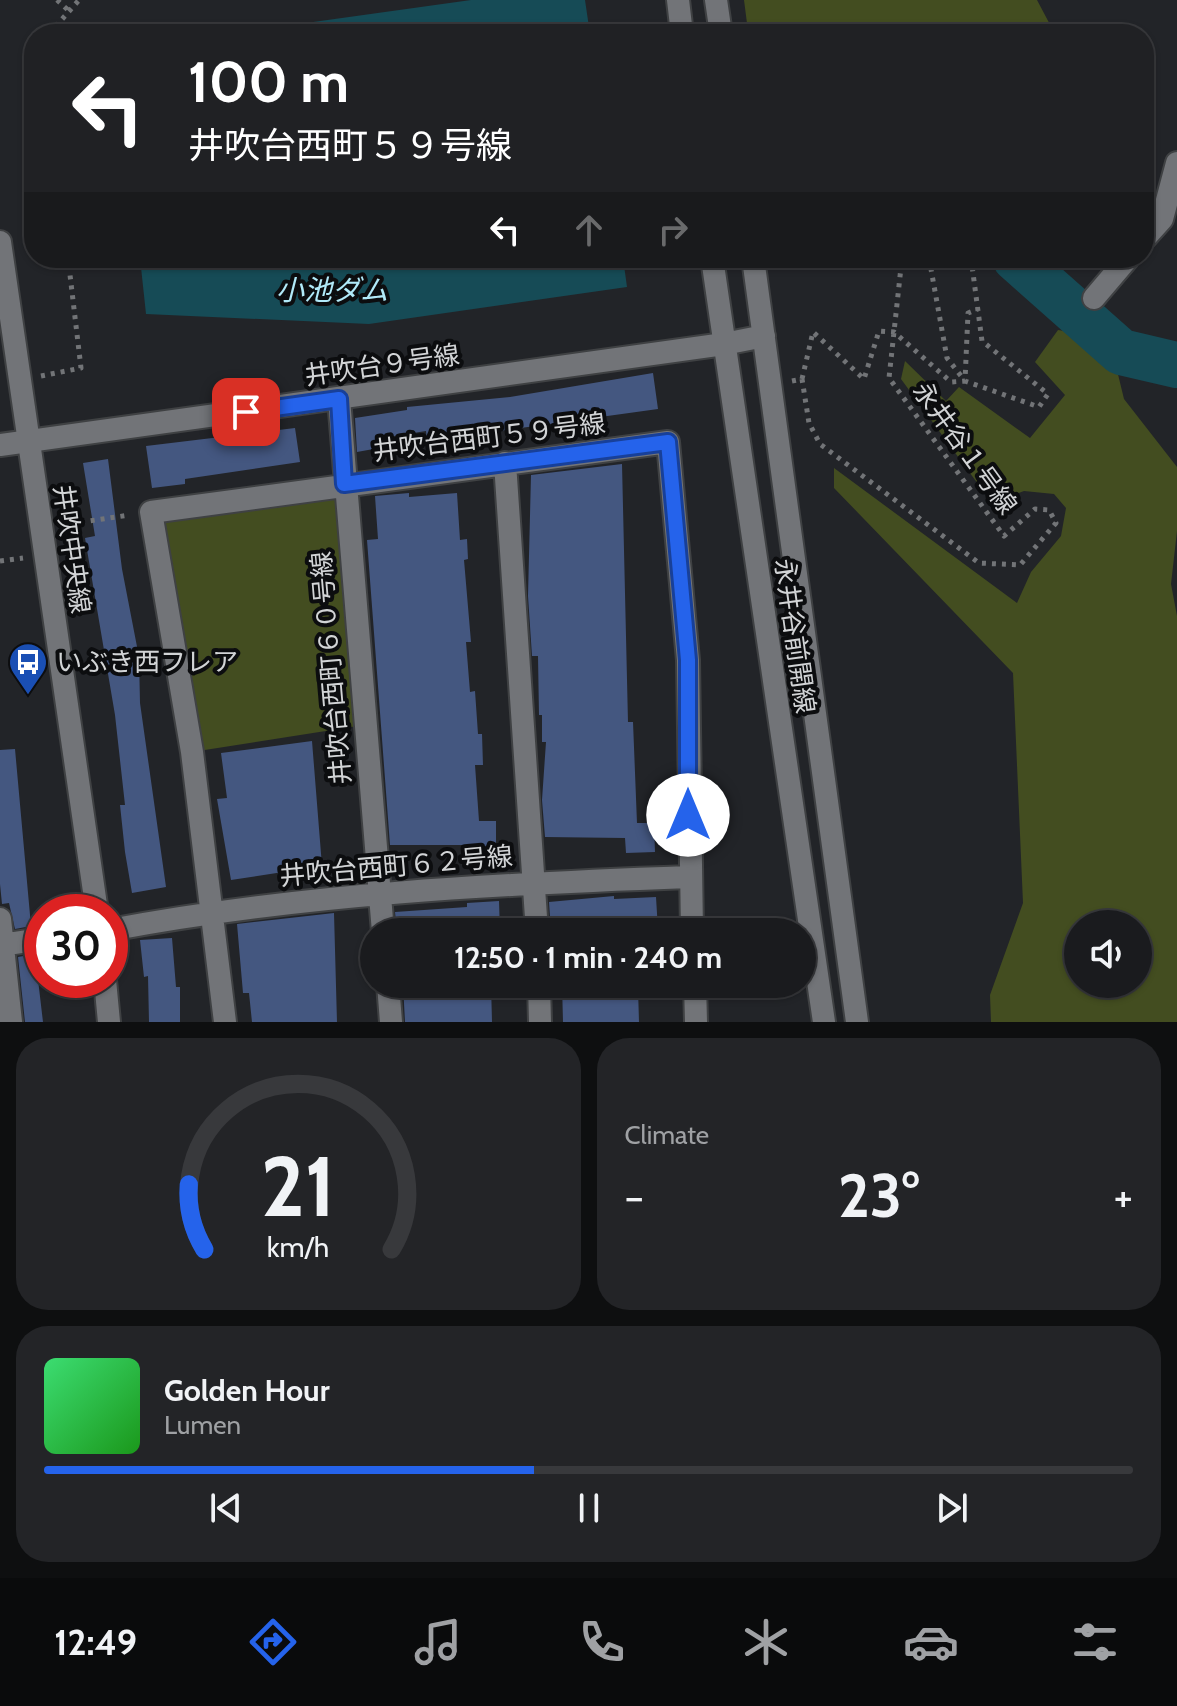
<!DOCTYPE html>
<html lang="en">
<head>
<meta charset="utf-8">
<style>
	:root { --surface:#1a1b1e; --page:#232427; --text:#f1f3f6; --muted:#9fa1a4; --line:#38393c; --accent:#2563eb }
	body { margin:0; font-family:Cabin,"Noto Sans JP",sans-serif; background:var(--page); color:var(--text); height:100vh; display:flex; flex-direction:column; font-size:30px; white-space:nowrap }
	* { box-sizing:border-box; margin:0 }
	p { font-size:26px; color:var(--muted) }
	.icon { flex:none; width:44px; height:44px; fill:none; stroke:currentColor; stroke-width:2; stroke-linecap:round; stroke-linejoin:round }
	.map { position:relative; height:1022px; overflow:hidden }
	.panel { display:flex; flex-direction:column; gap:16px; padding:16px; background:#0e0f10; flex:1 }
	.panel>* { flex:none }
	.top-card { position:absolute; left:24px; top:24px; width:1130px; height:244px; border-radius:32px; box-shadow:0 2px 6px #0004,0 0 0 2px var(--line); background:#202124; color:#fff; overflow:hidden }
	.controls { position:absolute; left:1064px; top:910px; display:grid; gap:16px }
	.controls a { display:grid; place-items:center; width:88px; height:88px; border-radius:50%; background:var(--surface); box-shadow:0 2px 6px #0004,0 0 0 2px var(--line); font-size:40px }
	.speed { position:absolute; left:24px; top:894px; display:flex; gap:16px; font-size:40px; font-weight:700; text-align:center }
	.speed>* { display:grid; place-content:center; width:104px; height:104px; border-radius:50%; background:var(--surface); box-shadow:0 2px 6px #0004,0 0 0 2px var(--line); line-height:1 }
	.speed .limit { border:12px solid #d22; background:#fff; color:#111 }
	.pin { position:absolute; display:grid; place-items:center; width:68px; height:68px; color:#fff; margin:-34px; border-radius:16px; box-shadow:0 4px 12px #0006 }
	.me { position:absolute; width:88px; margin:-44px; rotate:0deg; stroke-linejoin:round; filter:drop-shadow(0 0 6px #0008) }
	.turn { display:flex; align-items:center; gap:28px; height:168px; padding:0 32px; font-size:36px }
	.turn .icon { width:104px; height:104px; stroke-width:2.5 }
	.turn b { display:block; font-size:56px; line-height:68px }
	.lanes { display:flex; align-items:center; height:76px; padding:0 32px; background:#0003; justify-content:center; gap:40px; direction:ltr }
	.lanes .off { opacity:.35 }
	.big { font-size:60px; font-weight:700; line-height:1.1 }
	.panel .tile { flex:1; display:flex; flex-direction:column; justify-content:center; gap:12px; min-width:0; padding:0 28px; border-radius:32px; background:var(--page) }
	.panel .dial { align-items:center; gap:0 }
	.dial svg { height:208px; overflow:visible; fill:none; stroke:var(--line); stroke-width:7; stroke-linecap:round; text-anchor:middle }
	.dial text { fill:var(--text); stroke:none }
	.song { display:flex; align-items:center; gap:24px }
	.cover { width:96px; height:96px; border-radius:12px; background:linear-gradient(135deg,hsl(140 70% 55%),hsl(120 70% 35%)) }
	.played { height:8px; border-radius:4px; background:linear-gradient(90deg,var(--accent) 45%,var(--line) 45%) }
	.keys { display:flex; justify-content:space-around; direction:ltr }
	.heat { display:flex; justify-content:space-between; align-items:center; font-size:44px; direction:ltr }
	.panel .tiles { flex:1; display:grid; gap:16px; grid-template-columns:1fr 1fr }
	.tile:last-child { grid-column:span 2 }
	.trip { position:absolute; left:360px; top:918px; width:456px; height:80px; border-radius:40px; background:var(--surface); box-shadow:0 2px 6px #0004,0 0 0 2px var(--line); font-weight:700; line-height:80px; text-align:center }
	.dock { display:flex; height:128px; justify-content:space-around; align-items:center; background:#0a0b0c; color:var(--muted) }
	.dock .icon { width:56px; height:56px }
	.dock .current { color:var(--accent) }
	.dock b { font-size:36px; color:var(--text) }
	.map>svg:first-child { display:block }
	.green { fill:#434d20; fill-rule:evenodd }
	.water { fill:#164b56 }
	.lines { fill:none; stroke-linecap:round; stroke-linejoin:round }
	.river { stroke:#164b56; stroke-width:46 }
	.building { fill:#445780 }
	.minor-casing { stroke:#3f4143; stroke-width:26 }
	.tertiary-casing { stroke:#3f4143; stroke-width:26 }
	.path { stroke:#727477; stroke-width:5; stroke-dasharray:4 6; stroke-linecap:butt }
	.minor { stroke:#727478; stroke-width:22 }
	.tertiary { stroke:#727478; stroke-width:22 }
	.route-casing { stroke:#184099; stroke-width:20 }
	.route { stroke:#2563eb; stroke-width:14 }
	.labels { text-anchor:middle; stroke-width:8; stroke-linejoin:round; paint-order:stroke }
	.street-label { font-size:26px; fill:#d2d4d6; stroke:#0c0d0f }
	.poi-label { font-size:26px; fill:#d2d4d6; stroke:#0c0d0f; text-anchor:start }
	.water-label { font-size:28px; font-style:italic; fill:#b1eaf9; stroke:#0c0d0f }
</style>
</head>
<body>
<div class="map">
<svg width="1177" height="1022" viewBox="0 0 1177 1022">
	<rect width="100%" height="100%" fill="#222428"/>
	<!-- green -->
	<path class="green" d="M744,0H1037L1055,34L748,31Z
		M1058,330L1076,333L1115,362L1124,399L1177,467V531L1171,584L1177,616V1022H991L990,995L1023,903L1013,673L834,488V468L1017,603L1031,572L1061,536L1066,508L1054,494L1024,491L1005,498L978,484L901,379L905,361L946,401L959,387L1030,438L1065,395L1035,362ZM1078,924H1138V984H1078Z
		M344,484L364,725L192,752L151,512Z"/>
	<!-- water -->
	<path class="water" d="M471,0H585L590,34H228Z
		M140,258H623L627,287L369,324L146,314Z"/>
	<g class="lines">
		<!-- river -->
		<path class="river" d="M1015,258L1121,352L1177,365"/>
	</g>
	<!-- building -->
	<path class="building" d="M653,373L658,409L427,441L426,431L388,437L390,446L357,452L355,418L407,410V407L510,397Z
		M295,428L300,462L185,479V484L152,488L146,446Z
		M108,459L122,569L139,657L140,703L166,887L132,893L125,852L120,805H125L115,715L85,538L95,536L83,463Z
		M622,464L628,722H633L637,823H654L655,852L626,853L625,838L545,837L542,800L546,742H542V715H539L538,656H532L528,596L531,475Z
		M409,493V497L457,493L460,540L467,539L468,559L464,560L471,642H466L470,692L475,691L478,734H482L483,765H475L479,821H496V858H465L464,845H390L367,540L378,539L375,496Z
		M312,741L322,866L231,880L217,799L227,798L221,753Z
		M15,749L31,926L15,929L9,903L2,904L0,884V750Z
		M614,896V899L656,897L658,930L551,932L549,902Z
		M499,901L500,932H397L395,912L467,907V903Z
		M334,913L337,1022H252L249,993H243L237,924Z
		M172,938L176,987H180V1022H149L148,976L144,977L140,940Z
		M35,954L43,1022H25L18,957Z
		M403,984H491L492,1022H405Z
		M562,984H583L584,991L638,988L639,1022H563Z"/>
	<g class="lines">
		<!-- minor casing -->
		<g class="minor-casing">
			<path id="minor" d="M1144,239L1162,219L1177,163
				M1094,298L1128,258
				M339,399L383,932
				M505,463L537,932
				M0,919L11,1022
				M110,930C301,894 495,884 689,877
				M0,945L42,939
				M388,984L391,1022
				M539,984L540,1022
				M695,984L696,1022
				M225,1022L192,752L151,512L668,442L688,660L692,932"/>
		</g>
		<!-- tertiary casing -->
		<g class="tertiary-casing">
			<path id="tertiary" d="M678,0L682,34
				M716,0L721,34
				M0,242L97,912
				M712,258L824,1022
				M753,258L857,1022
				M0,445L724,344L764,336
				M105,980L109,1022"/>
		</g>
		<!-- path -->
		<path class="path" d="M57,0L69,11
			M49,34L79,0
			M929,258L947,358L965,381L1039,407L1048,394L982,341L971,258
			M41,376L81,368L68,258
			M802,379L813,332L864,379L879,331L894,332L951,382L965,381L968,313L978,309
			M792,381L802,379L809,423L820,444L979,563L1020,565L1056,523L1049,510L1035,509L1004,536L889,378L902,258
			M61,525L130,515
			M0,561L23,558"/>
		<!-- minor -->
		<use href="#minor" class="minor"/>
		<!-- tertiary -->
		<use href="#tertiary" class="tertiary"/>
	</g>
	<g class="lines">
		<!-- route casing -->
		<g class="route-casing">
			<path id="route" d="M246,412L339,399L344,484L668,442L688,660V815"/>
		</g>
		<!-- route -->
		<use href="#route" class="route"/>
	</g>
	<!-- icons -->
	<defs>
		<g id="bus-pin" transform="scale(2)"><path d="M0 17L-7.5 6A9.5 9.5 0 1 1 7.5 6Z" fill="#1a4fb4" stroke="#0c0d0f"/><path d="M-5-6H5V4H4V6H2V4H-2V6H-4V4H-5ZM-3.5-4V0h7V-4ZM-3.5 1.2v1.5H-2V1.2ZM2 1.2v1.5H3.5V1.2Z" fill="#fff"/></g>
	</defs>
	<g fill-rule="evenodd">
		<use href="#bus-pin" x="28" y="662"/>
	</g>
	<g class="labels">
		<!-- street labels -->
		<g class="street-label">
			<text transform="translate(382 365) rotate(-8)" y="9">井吹台９号線</text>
			<text transform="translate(489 437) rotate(-7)" y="9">井吹台西町５９号線</text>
			<text transform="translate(965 448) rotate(54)" y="9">永井谷１号線</text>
			<text transform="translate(72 549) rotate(82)" y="9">井吹中央線</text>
			<text transform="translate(795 636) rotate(82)" y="9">永井谷前開線</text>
			<text transform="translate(331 668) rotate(-95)" y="9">井吹台西町６０号線</text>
			<text transform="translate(396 866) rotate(-5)" y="9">井吹台西町６２号線</text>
		</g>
		<!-- poi labels -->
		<g class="poi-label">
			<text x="56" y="671">いぶき西フレア</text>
		</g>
		<!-- water labels -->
		<g class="water-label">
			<text x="332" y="300">小池ダム</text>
		</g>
	</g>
</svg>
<div class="controls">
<a><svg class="icon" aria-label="sound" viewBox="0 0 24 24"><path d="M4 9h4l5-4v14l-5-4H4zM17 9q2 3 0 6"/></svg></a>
</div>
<div class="speed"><div class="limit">30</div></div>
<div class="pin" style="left:246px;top:412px;background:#d93025"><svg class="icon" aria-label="arrive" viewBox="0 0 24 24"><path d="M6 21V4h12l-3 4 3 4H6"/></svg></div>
<svg class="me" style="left:688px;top:815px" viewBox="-20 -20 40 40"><circle r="19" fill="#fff"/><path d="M0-13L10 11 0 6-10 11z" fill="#2563eb"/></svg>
<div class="trip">12:50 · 1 min · 240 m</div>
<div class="top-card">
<div class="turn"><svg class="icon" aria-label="left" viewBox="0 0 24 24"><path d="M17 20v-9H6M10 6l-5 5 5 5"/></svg><div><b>100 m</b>井吹台西町５９号線</div></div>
<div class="lanes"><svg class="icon" aria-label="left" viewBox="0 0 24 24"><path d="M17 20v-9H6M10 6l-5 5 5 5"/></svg><svg class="icon off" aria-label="ahead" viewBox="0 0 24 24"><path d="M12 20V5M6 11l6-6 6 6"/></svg><svg class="icon off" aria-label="right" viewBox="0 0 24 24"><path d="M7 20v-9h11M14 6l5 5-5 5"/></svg></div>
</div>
</div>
<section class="panel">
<div class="tiles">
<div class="tile dial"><svg viewBox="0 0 100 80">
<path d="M14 69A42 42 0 1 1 86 69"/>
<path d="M14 69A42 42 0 0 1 8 44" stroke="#2563eb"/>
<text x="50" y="56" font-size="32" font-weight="700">21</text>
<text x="50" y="72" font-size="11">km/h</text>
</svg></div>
<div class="tile"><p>Climate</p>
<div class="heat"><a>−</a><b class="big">23°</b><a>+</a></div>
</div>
<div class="tile">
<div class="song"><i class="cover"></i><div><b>Golden Hour</b><p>Lumen</p></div></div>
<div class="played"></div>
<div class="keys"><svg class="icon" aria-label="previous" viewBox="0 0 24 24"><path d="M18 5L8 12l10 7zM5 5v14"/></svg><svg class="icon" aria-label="pause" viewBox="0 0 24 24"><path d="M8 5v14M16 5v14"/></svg><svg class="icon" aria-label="next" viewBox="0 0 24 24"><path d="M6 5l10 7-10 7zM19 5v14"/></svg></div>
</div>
</div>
</section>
<nav class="dock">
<b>12:49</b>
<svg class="icon current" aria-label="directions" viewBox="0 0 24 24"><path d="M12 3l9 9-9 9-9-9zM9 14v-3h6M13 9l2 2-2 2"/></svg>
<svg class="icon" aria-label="music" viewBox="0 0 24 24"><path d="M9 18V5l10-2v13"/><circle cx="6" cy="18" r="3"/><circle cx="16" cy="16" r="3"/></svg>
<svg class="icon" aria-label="phone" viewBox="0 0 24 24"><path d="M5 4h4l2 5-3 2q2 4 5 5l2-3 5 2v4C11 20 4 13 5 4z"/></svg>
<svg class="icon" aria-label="climate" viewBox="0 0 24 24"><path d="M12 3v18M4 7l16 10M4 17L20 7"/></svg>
<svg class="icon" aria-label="car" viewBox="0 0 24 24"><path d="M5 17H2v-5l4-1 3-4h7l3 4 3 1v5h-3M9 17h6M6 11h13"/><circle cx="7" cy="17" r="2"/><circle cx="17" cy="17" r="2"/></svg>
<svg class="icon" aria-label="filters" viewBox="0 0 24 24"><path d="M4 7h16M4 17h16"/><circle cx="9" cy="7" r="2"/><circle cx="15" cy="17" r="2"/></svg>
</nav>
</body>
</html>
